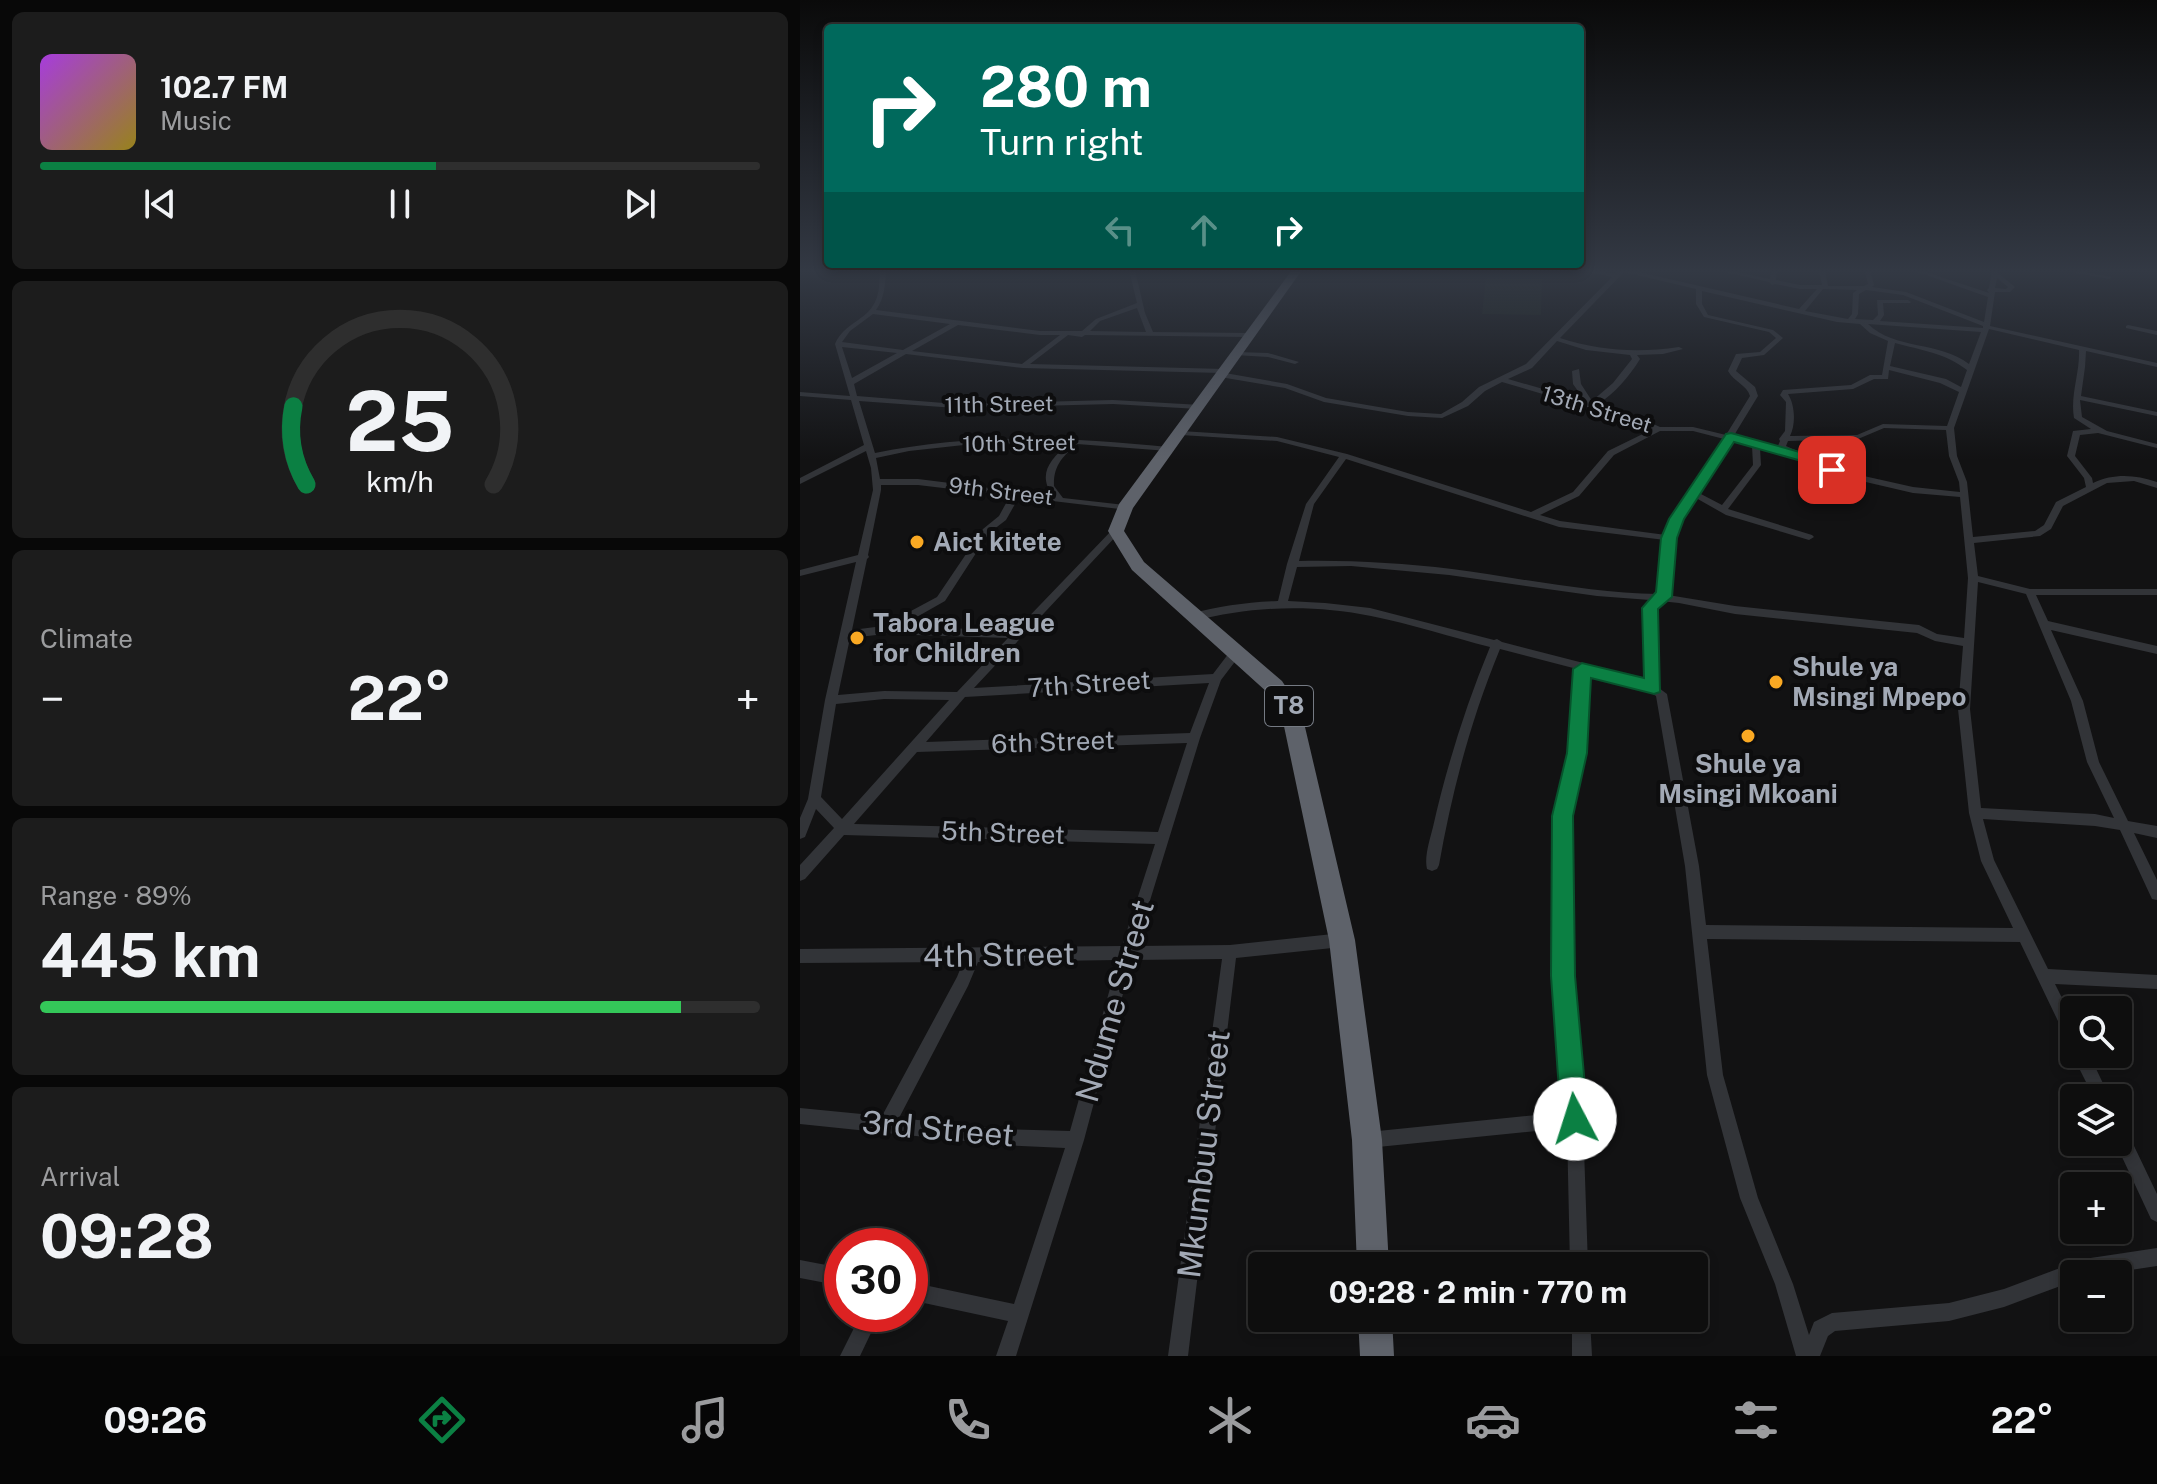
<!DOCTYPE html>
<html lang="en">
<head>
<meta charset="utf-8">
<style>
	:root { --surface:#0e0e0e; --page:#1c1c1c; --text:#f1f3f6; --muted:#9b9c9e; --line:#2e2e2e; --accent:#0b8043 }
	body { margin:0; font-family:"Public Sans",sans-serif; background:var(--page); color:var(--text); height:100vh; display:flex; flex-direction:column; font-size:30px; white-space:nowrap }
	* { box-sizing:border-box; margin:0 }
	p { font-size:26px; color:var(--muted) }
	.icon { flex:none; width:44px; height:44px; fill:none; stroke:currentColor; stroke-width:2; stroke-linecap:round; stroke-linejoin:round }
	.map { position:relative; flex:1; overflow:hidden }
	.sheet { display:flex; flex-direction:column; gap:12px; padding:12px; background:#080808; width:800px }
	.sheet>* { flex:none }
	.guide { position:absolute; left:24px; top:24px; width:760px; height:244px; border-radius:8px; box-shadow:0 4px 12px #0003,0 0 0 2px var(--line); background:#00695c; color:#fff; overflow:hidden }
	.fabs { position:absolute; left:1260px; top:996px; display:grid; gap:16px }
	.fabs a { display:grid; place-items:center; width:72px; height:72px; border-radius:8px; background:var(--surface); box-shadow:0 4px 12px #0003,0 0 0 2px var(--line); font-size:40px }
	.speed { position:absolute; left:24px; top:1228px; display:flex; gap:16px; font-size:40px; font-weight:700; text-align:center }
	.speed>* { display:grid; place-content:center; width:104px; height:104px; border-radius:50%; background:var(--surface); box-shadow:0 4px 12px #0003,0 0 0 2px var(--line); line-height:1 }
	.speed .limit { border:12px solid #d22; background:#fff; color:#111 }
	.pin { position:absolute; display:grid; place-items:center; width:68px; height:68px; color:#fff; margin:-34px; border-radius:16px; box-shadow:0 4px 12px #0006 }
	.me { position:absolute; width:88px; margin:-44px; rotate:355deg; stroke-linejoin:round; filter:drop-shadow(0 0 6px #0008) }
	.turn { display:flex; align-items:center; gap:28px; height:168px; padding:0 24px; font-size:36px }
	.turn .icon { width:104px; height:104px; stroke-width:2.5 }
	.turn b { display:block; font-size:56px; line-height:68px }
	.lanes { display:flex; align-items:center; height:76px; padding:0 24px; background:#0003; justify-content:center; gap:40px; direction:ltr }
	.lanes .off { opacity:.35 }
	.big { font-size:60px; font-weight:700; line-height:1.1 }
	.sheet .card { flex:1; display:flex; flex-direction:column; justify-content:center; gap:12px; min-width:0; padding:0 28px; border-radius:12px; background:var(--page) }
	.sheet .dial { align-items:center; gap:0 }
	.dial svg { height:208px; overflow:visible; fill:none; stroke:var(--line); stroke-width:7; stroke-linecap:round; text-anchor:middle }
	.dial text { fill:var(--text); stroke:none }
	.song { display:flex; align-items:center; gap:24px }
	.cover { width:96px; height:96px; border-radius:12px; background:linear-gradient(135deg,hsl(280 70% 55%),hsl(50 70% 35%)) }
	.played { height:8px; border-radius:4px; background:linear-gradient(90deg,var(--accent) 55%,var(--line) 55%) }
	.keys { display:flex; justify-content:space-around; direction:ltr }
	.heat { display:flex; justify-content:space-between; align-items:center; font-size:44px; direction:ltr }
	.charge { height:12px; border-radius:6px; background:linear-gradient(90deg,#34c759 89%,var(--line) 0) }
	.trip { position:absolute; left:448px; top:1252px; width:460px; height:80px; border-radius:8px; background:var(--surface); box-shadow:0 4px 12px #0003,0 0 0 2px var(--line); font-weight:700; line-height:80px; text-align:center }
	.tabs { display:flex; height:128px; justify-content:space-around; align-items:center; background:#060606; color:var(--muted) }
	.tabs .icon { width:56px; height:56px }
	.tabs .on { color:var(--accent) }
	.tabs b { font-size:36px; color:var(--text) }
	main { display:flex; flex:1; min-height:0 }
	.map>svg:first-child { display:block }
	.green { fill:#181e18 }
	.lines { fill:none; stroke-linecap:round; stroke-linejoin:round }
	.street { fill:#323438; fill-rule:evenodd }
	.highway { fill:#5e626a; fill-rule:evenodd }
	.route { fill:#0b8043; stroke:#07532c; stroke-width:2 }
	.poi-dot { fill:#faa923; stroke:#0d0d0e; stroke-width:3 }
	.labels { text-anchor:middle; stroke-width:8; stroke-linejoin:round; paint-order:stroke }
	.far-street-label { font-size:22px; fill:#a2a9b5; stroke:#0d0d0e }
	.shield { fill:#0d0d0e; stroke:#757a83; stroke-width:2 }
	.shield-label { font-size:24px; font-weight:bold; fill:#a2a9b5 }
	.poi-label { font-size:26px; font-weight:bold; fill:#a2a9b5; stroke:#0d0d0e; text-anchor:start }
	.street-label { font-size:26px; fill:#a2a9b5; stroke:#0d0d0e }
	.near-street-label { font-size:32px; fill:#a2a9b5; stroke:#0d0d0e }
</style>
</head>
<body>
<main>
<section class="sheet">
<div class="card">
<div class="song"><i class="cover"></i><div><b>102.7 FM</b><p>Music</p></div></div>
<div class="played"></div>
<div class="keys"><svg class="icon" aria-label="previous" viewBox="0 0 24 24"><path d="M18 5L8 12l10 7zM5 5v14"/></svg><svg class="icon" aria-label="pause" viewBox="0 0 24 24"><path d="M8 5v14M16 5v14"/></svg><svg class="icon" aria-label="next" viewBox="0 0 24 24"><path d="M6 5l10 7-10 7zM19 5v14"/></svg></div>
</div>
<div class="card dial"><svg viewBox="0 0 100 80">
<path d="M14 69A42 42 0 1 1 86 69"/>
<path d="M14 69A42 42 0 0 1 9 39" stroke="#0b8043"/>
<text x="50" y="56" font-size="32" font-weight="700">25</text>
<text x="50" y="72" font-size="11">km/h</text>
</svg></div>
<div class="card"><p>Climate</p>
<div class="heat"><a>−</a><b class="big">22°</b><a>+</a></div>
</div>
<div class="card"><p>Range · 89%</p><b class="big">445 km</b><div class="charge"></div></div>
<div class="card"><p>Arrival</p><b class="big">09:28</b></div>
</section>
<div class="map">
<svg width="1357" height="1356" viewBox="0 0 1357 1356">
	<rect width="100%" height="100%" fill="#121213"/>
	<!-- green -->
	<path class="green" d="M686,278L742,279L741,315L682,314Z"/>
	<g class="lines">
		<!-- street -->
		<path class="street" d="M80,270H86C85,285 85,297 76,310L240,331H282L296,319L337,303L329,270H335L345,313L353,332L450,333L453,335L450,337L285,335L282,337L268,335L230,364L425,369L429,371L425,373L487,384L526,398L608,412L641,414L662,402L679,387L726,364L812,277L781,270H793L815,274L819,270H830L999,309L1017,289H1000L975,284L972,285L969,282L916,270H927L970,279L971,270H977L976,280L1000,285H1022L1019,270H1025L1028,286H1064L1068,284L1065,272L1059,270H1070L1074,285L1072,287L1106,292L1184,322L1188,297L1112,270H1120L1189,293L1187,290L1189,288L1192,270H1198V273L1215,287L1210,292H1195L1190,326L1357,363V367L1286,351L1285,367L1281,396L1357,412V416L1280,400L1282,417L1307,431L1357,444V448L1298,433L1280,435L1275,456L1292,478L1293,483C1315,473 1335,475 1357,482V488L1334,481L1307,483L1263,506L1251,529L1240,536L1174,543L1178,576L1230,589H1357V595H1236L1248,621L1357,646V654L1251,630L1283,701L1299,762L1328,821L1357,826V838L1334,833L1357,880V900L1352,899L1320,830L1295,826L1183,819L1194,860L1248,969L1357,975V989L1255,984L1274,1022V1047L1269,1044L1220,942L907,939L923,1075L958,1198L993,1284L1009,1335L1014,1322L1032,1313L1149,1303L1204,1289L1284,1259L1357,1248V1266L1304,1274H1274V1281L1204,1307L1149,1321L1035,1331L1028,1336L1020,1356H996L975,1284L940,1198L907,1075L885,866L856,696L835,684L787,672L783,753L769,816L770,976L783,1119L788,1266H770L767,1128L568,1148L562,1146L560,1140L562,1134L568,1132L766,1112L756,976L757,816L771,753L777,669L700,649C671,719 652,791 639,865L637,869L632,871L627,869C624,857 630,839 633,827C647,765 666,705 690,647C651,637 611,624 571,616C512,604 451,606 394,621L390,620L389,617L390,614C419,606 448,602 478,601L487,564L506,504L539,457L477,441L381,435L377,433L381,431L477,437L547,454L731,512L773,492L808,451L853,429L828,419L702,382L685,391L668,406L642,418L608,416L524,402L485,388L420,377L419,375L422,373L223,368L106,354L54,384L57,396L156,404L313,400L401,405L402,407L398,409L313,404L156,408L59,401L75,453C174,433 268,437 368,447L372,449L368,451L277,444C263,456 253,466 254,486L263,498L325,505L328,506V510L219,497L206,520L189,533L145,601L99,627L216,630L313,529H319V533L174,688L413,674L432,649H440L441,652L440,655L421,680L400,738L336,946L430,945L542,933L547,935L549,940L547,945L542,947L436,958L388,1356H368L422,959L332,960L284,1140L216,1356H196L208,1321L110,1300V1282L214,1304L265,1148L203,1145L0,1124V1108L82,1116L157,977L163,962L0,963V949L322,946L355,844L44,835L5,879L0,881V865L34,828L16,809L5,837L0,839V818L8,799L25,700L56,562L0,576V570L58,555L73,490L71,468L66,451L0,484V478L64,445L51,400L0,396V392L50,396L35,344C44,323 66,321 75,302C80,292 79,281 80,270ZM824,272L896,289V304L904,317L969,332L976,338L960,352L936,354L928,371C934,382 947,385 950,396L926,435L893,427H860L834,415L797,405C815,393 829,377 840,359L837,355L863,354L883,349L879,347C838,353 800,351 760,338ZM1197,278L1208,287L1206,289L1195,288ZM1023,289L1057,290L1053,293L1052,314L1048,319L1005,311ZM1066,290L1103,295L1183,326V328L1080,321L1084,315L1083,303H1110L1111,302L1108,300H1077L1078,315L1073,320L1055,319L1058,314L1059,294ZM902,291L1037,322L1060,324L1070,333L1088,341L1082,375H1070L1051,385L983,390L980,395L986,402L985,431L979,439L980,441L977,448L933,437L958,396L955,387L936,371L942,358L964,355L983,338L973,330L908,315L902,304ZM337,308L346,332L290,331L300,321ZM73,314L150,324L103,350L42,342L50,331ZM1068,324L1181,332L1169,364C1139,341 1095,350 1068,324ZM158,325L240,335H260L222,364L112,351ZM1189,329L1279,350C1280,373 1270,395 1274,418L1291,429L1273,431L1267,456L1284,478L1286,487L1256,502L1244,525L1235,531L1173,537L1167,482L1157,456L1154,428ZM757,341L786,350L830,355L832,359L813,383L792,401L781,384L779,369L772,371L773,384L785,401L708,379L732,368ZM1095,343C1121,350 1145,353 1167,370L1161,387L1146,379L1090,366ZM42,347L97,353L52,378ZM1089,370L1140,383L1159,392L1147,426L1083,424L1057,435L990,436C996,424 995,405 988,394L1053,389L1074,379H1088ZM1084,428L1146,430L1149,456L1159,482L1160,492L1113,487L1046,472L986,446L988,441L1058,439ZM860,431H893L924,439L868,528L866,535L760,521L740,515L779,496L814,455ZM931,441L952,446L953,465L922,505L899,493ZM182,443L268,444C250,460 237,474 253,496L118,479H80L76,458L109,451ZM960,448L985,454L988,453L1040,476L1113,493L1160,497L1168,578L1164,638L1137,634L1119,625L935,606L868,595L872,549L878,528L896,498L926,515L1009,540L1014,537L1012,535L928,509L961,465ZM546,459L759,527L865,540L862,549L858,594C789,593 720,578 652,569C601,563 550,560 499,561L514,504ZM81,485H118L210,496L199,516L183,529L137,597L83,626L52,630L67,559L69,557L68,555L81,490ZM551,566L649,575L797,596L850,600L845,608L848,682L838,677L702,642L697,639L694,640L570,608L525,603L488,601L497,567ZM1178,582L1226,594L1271,701L1287,762L1314,818L1295,814L1181,808L1170,709ZM860,601L879,603L935,614L1117,633L1135,641L1163,646L1158,709L1169,813L1181,861L1213,928L906,925L899,866L867,694L859,688L855,608ZM85,634L208,638L157,692L84,691L38,695L50,638ZM409,683L390,733L126,742L165,697ZM84,699L149,700L42,819L21,797L36,704ZM387,743L358,832L54,824L117,752ZM318,960L270,1131L203,1129L99,1118L168,986L178,962Z
			M1260,270H1274L1312,277L1309,279Z
			M1328,325L1357,331V335L1326,328V326Z
			M437,352L468,353L499,362L495,364L468,357L435,355V353Z
			M1274,1052V1054H1289L1310,1098H1294L1275,1060L1273,1054Z
			M1318,1123L1324,1125L1357,1194V1222L1351,1219L1315,1142H1318Z
			M0,1260L42,1268V1286L0,1278Z
			M61,1314H80L60,1356H40Z
			M772,1318H790L792,1356H772Z"/>
		<!-- highway -->
		<path class="highway" d="M492,270H502L333,508L324,531L344,562L482,681L501,710L555,940L582,1140L589,1266H557L552,1140L529,940L481,712L468,693L332,570L308,531L319,504Z
			M558,1318H592L594,1356H560Z"/>
	</g>
	<!-- sky -->
	<linearGradient id="sky" x2="0" y2="1"><stop stop-color="#0a0a0a"/><stop offset="0.59" stop-color="#333944"/><stop offset="1" stop-color="#333944" stop-opacity="0"/></linearGradient>
	<rect width="1357" height="460" fill="url(#sky)"/>
	<!-- route -->
	<path class="route" d="M931,433L1014,456L1039,470L1027,473L1005,462L934,442L884,519L877,538L872,597L858,609L860,692L854,694L791,678L787,753L773,816L775,976L788,1119L784,1129L775,1133L765,1129L761,1119L751,976L752,816L767,753L773,669L782,663L844,678L842,608L856,592L861,538L869,519L926,434Z"/>
	<!-- markers -->
	<g class="poi-dot">
		<circle cx="117" cy="542" r="8"/>
		<circle cx="57" cy="638" r="8"/>
		<circle cx="976" cy="682" r="8"/>
		<circle cx="948" cy="736" r="8"/>
	</g>
	<g class="labels">
		<!-- far-street labels -->
		<g class="far-street-label">
			<text transform="translate(199 404) rotate(-1)" y="8">11th Street</text>
			<text transform="translate(797 409) rotate(17)" y="8">13th Street</text>
			<text transform="translate(219 443) rotate(-1)" y="8">10th Street</text>
			<text transform="translate(201 491) rotate(7)" y="8">9th Street</text>
		</g>
		<!-- shield labels -->
		<rect class="shield" x="465" y="686" width="48" height="40" rx="6"/>
		<g class="shield-label">
			<text x="489" y="714">T8</text>
		</g>
		<!-- poi labels -->
		<g class="poi-label">
			<text x="133" y="551">Aict kitete</text>
			<text x="73" y="632">Tabora League<tspan x="73" dy="30">for Children</tspan></text>
			<text x="992" y="676">Shule ya<tspan x="992" dy="30">Msingi Mpepo</tspan></text>
			<text x="948" y="773" text-anchor="middle">Shule ya<tspan x="948" dy="30">Msingi Mkoani</tspan></text>
		</g>
		<!-- street labels -->
		<g class="street-label">
			<text transform="translate(289 684) rotate(-4)" y="9">7th Street</text>
			<text transform="translate(253 742) rotate(-2)" y="9">6th Street</text>
			<text transform="translate(203 833) rotate(2)" y="9">5th Street</text>
		</g>
		<!-- near-street labels -->
		<g class="near-street-label">
			<text transform="translate(199 955) rotate(-1)" y="11">4th Street</text>
			<text transform="translate(315 1001) rotate(-74)" y="11">Ndume Street</text>
			<text transform="translate(138 1129) rotate(5)" y="11">3rd Street</text>
			<text transform="translate(404 1154) rotate(-83)" y="11">Mkumbuu Street</text>
		</g>
	</g>
</svg>
<div class="fabs">
<a><svg class="icon" aria-label="search" viewBox="0 0 24 24"><circle cx="10" cy="10" r="6"/><path d="M15 15l6 6"/></svg></a>
<a><svg class="icon" aria-label="layers" viewBox="0 0 24 24"><path d="M12 4l9 5-9 5-9-5zM3 14l9 5 9-5"/></svg></a>
<a>+</a>
<a>−</a>
</div>
<div class="speed"><div class="limit">30</div></div>
<div class="pin" style="left:1032px;top:470px;background:#d93025"><svg class="icon" aria-label="arrive" viewBox="0 0 24 24"><path d="M6 21V4h12l-3 4 3 4H6"/></svg></div>
<svg class="me" style="left:775px;top:1119px" viewBox="-20 -20 40 40"><circle r="19" fill="#fff"/><path d="M0-13L10 11 0 6-10 11z" fill="#0b8043"/></svg>
<div class="trip">09:28 · 2 min · 770 m</div>
<div class="guide">
<div class="turn"><svg class="icon" aria-label="right" viewBox="0 0 24 24"><path d="M7 20v-9h11M14 6l5 5-5 5"/></svg><div><b>280 m</b>Turn right</div></div>
<div class="lanes"><svg class="icon off" aria-label="left" viewBox="0 0 24 24"><path d="M17 20v-9H6M10 6l-5 5 5 5"/></svg><svg class="icon off" aria-label="ahead" viewBox="0 0 24 24"><path d="M12 20V5M6 11l6-6 6 6"/></svg><svg class="icon" aria-label="right" viewBox="0 0 24 24"><path d="M7 20v-9h11M14 6l5 5-5 5"/></svg></div>
</div>
</div>
</main>
<nav class="tabs">
<b>09:26</b>
<svg class="icon on" aria-label="directions" viewBox="0 0 24 24"><path d="M12 3l9 9-9 9-9-9zM9 14v-3h6M13 9l2 2-2 2"/></svg>
<svg class="icon" aria-label="music" viewBox="0 0 24 24"><path d="M9 18V5l10-2v13"/><circle cx="6" cy="18" r="3"/><circle cx="16" cy="16" r="3"/></svg>
<svg class="icon" aria-label="phone" viewBox="0 0 24 24"><path d="M5 4h4l2 5-3 2q2 4 5 5l2-3 5 2v4C11 20 4 13 5 4z"/></svg>
<svg class="icon" aria-label="climate" viewBox="0 0 24 24"><path d="M12 3v18M4 7l16 10M4 17L20 7"/></svg>
<svg class="icon" aria-label="car" viewBox="0 0 24 24"><path d="M5 17H2v-5l4-1 3-4h7l3 4 3 1v5h-3M9 17h6M6 11h13"/><circle cx="7" cy="17" r="2"/><circle cx="17" cy="17" r="2"/></svg>
<svg class="icon" aria-label="filters" viewBox="0 0 24 24"><path d="M4 7h16M4 17h16"/><circle cx="9" cy="7" r="2"/><circle cx="15" cy="17" r="2"/></svg>
<b>22°</b>
</nav>
</body>
</html>
